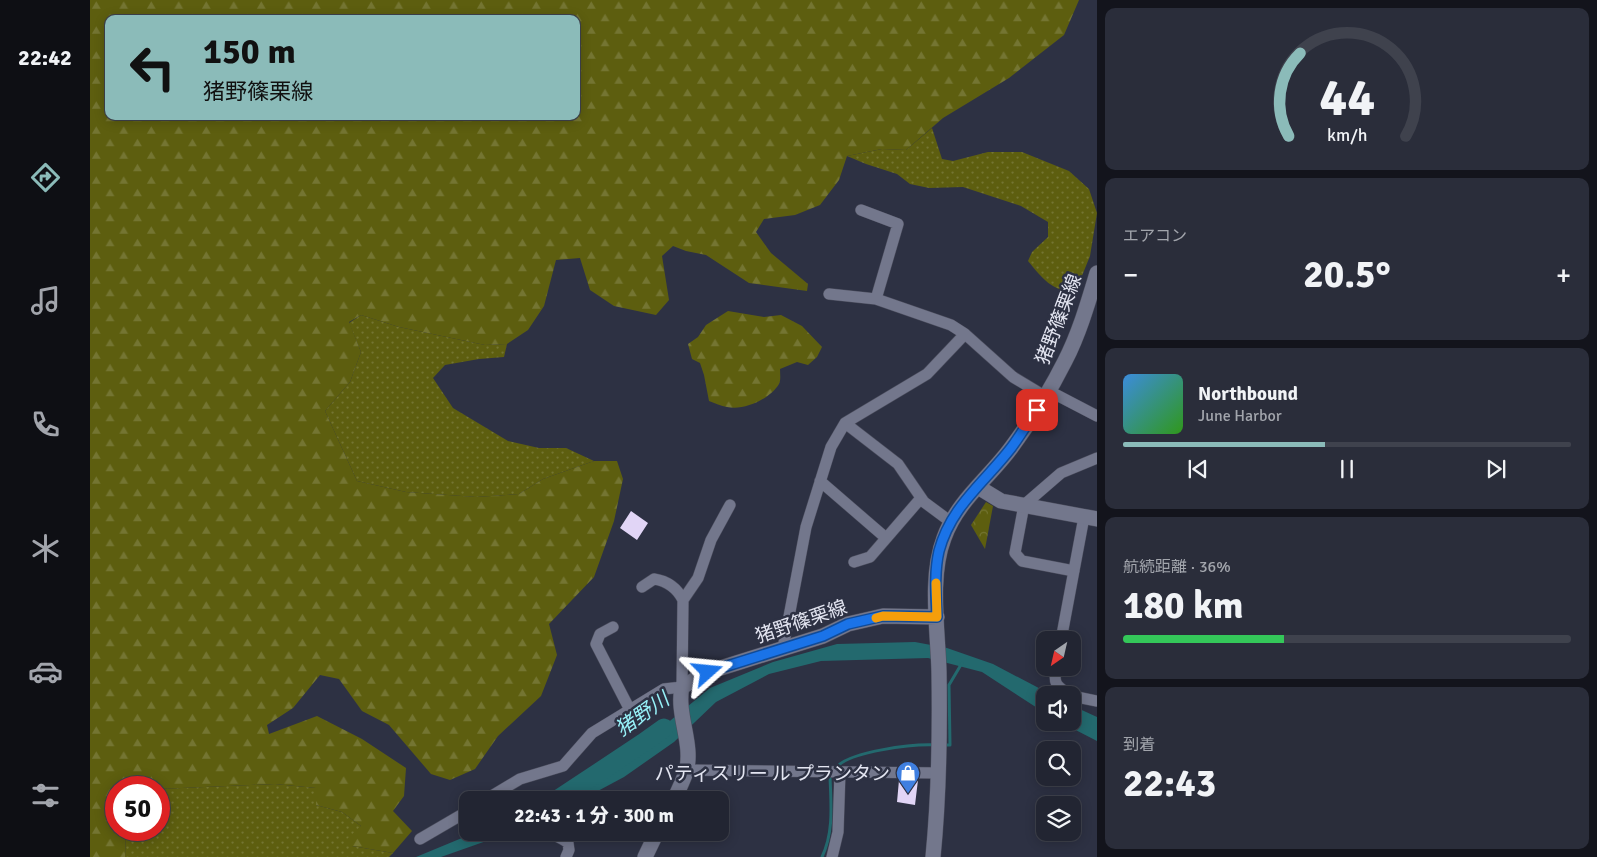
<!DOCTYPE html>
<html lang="ja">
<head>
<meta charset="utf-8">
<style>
	:root { --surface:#222532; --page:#2a2d3a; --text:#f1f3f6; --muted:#a2a5ac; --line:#3f424d; --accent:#8bbbb9 }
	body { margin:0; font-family:Signika,"Noto Sans JP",sans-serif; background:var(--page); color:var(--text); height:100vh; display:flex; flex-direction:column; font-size:19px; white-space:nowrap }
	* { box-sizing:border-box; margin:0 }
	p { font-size:16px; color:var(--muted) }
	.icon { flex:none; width:28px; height:28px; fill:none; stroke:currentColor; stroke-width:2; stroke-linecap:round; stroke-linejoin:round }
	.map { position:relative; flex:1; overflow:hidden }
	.drawer { display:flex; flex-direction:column; gap:8px; padding:8px; background:#13141c; width:500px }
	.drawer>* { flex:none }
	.banner { position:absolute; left:15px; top:15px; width:475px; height:105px; border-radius:10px; box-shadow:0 2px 12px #0003,0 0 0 1px var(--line); background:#8bbbb9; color:#111; overflow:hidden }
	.needle { width:32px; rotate:214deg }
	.buttons { position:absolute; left:946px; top:631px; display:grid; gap:10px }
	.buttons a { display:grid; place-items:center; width:45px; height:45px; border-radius:10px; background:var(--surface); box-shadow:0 2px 12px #0003,0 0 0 1px var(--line); font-size:25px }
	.speed { position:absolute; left:15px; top:776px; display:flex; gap:10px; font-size:25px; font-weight:700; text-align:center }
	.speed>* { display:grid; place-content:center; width:65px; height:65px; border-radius:50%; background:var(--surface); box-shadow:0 2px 12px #0003,0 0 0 1px var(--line); line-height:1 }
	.speed .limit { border:8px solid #d22; background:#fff; color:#111 }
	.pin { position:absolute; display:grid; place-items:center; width:42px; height:42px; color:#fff; margin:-21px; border-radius:10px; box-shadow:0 2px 8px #0006 }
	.me { position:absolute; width:55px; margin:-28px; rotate:72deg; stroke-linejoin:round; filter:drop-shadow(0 0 4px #0008) }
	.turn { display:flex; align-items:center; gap:18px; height:105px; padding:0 15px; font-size:22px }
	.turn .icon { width:65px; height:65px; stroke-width:2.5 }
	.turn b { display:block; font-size:35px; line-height:42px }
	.big { font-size:38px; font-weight:800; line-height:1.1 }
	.drawer .widget { flex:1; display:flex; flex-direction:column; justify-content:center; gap:8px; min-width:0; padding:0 18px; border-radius:10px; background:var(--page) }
	.drawer .dial { align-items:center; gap:0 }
	.dial svg { height:130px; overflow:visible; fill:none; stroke:var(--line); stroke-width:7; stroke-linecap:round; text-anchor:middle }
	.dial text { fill:var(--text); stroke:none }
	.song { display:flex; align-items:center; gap:15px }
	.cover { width:60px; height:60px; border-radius:8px; background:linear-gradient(135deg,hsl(210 70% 55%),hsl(110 70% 35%)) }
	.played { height:5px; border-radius:2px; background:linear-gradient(90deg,var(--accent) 45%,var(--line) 45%) }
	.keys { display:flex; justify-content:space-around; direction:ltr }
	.heat { display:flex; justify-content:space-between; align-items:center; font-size:28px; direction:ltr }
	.charge { height:8px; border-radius:4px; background:linear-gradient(90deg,#34c759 36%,var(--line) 0) }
	.trip { position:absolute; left:369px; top:791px; width:270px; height:50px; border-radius:10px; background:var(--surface); box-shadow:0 2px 12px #0003,0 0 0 1px var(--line); font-weight:800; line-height:50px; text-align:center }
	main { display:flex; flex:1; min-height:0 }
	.dock { display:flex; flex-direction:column; width:90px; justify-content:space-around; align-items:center; background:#0e0f14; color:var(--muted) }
	.dock .icon { width:35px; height:35px }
	.dock .selected { color:var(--accent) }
	.dock b { font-size:22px; color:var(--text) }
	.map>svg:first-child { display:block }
	.grass { fill:url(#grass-dots) }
	.forest { fill:url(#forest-firs); fill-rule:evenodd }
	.park { fill:url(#park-crowns) }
	.water { fill:#23696e }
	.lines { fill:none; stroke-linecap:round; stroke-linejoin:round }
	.stream { stroke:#23696e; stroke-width:3 }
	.river { stroke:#23696e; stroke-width:19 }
	.building { fill:#e1d5f6 }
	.street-casing { stroke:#4b4d5d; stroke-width:12 }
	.secondary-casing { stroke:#4b4d5d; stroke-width:16 }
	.street { stroke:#73778c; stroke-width:11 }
	.secondary { stroke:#73778c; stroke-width:15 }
	.route-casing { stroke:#114b97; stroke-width:12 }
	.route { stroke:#1a73e8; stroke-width:9 }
	.slow { stroke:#f59e0b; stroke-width:9 }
	.labels { text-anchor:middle; stroke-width:5; stroke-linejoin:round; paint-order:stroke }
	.street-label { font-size:19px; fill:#e3e5f1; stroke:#2d3143 }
	.poi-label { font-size:19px; fill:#e3e5f1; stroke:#2d3143; text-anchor:end }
	.water-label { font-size:20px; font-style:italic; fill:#97f1f8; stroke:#2d3143 }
</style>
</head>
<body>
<main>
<nav class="dock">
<b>22:42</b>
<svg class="icon selected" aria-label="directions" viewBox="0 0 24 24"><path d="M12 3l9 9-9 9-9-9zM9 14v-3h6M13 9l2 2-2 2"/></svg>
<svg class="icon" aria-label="music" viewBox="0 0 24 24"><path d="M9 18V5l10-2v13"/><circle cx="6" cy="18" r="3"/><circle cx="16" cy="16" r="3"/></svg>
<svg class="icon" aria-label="phone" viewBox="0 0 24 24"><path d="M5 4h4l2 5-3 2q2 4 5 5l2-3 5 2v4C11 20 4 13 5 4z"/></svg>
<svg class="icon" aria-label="climate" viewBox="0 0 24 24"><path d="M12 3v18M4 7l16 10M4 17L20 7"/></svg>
<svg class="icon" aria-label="car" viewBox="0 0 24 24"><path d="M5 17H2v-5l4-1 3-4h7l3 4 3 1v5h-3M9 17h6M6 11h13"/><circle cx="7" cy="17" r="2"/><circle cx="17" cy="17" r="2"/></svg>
<svg class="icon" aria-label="filters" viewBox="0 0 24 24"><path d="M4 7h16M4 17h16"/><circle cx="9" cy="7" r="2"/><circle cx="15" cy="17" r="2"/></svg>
</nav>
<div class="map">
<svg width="1007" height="857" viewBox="0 0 1007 857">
	<defs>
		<pattern id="grass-dots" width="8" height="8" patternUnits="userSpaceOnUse" patternTransform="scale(1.25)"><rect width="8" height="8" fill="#5d5e0f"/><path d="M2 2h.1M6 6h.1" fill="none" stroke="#747532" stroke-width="1.8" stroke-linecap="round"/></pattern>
		<pattern id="forest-firs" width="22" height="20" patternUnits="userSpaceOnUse" patternTransform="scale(1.25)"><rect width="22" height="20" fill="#5d5e0f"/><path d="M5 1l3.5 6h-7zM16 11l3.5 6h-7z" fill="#747532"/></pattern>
		<pattern id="park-crowns" width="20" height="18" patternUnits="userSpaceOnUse" patternTransform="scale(1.25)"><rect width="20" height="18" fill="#5d5e0f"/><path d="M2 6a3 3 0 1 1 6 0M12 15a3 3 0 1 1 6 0" fill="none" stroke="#747532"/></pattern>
	</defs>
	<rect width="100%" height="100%" fill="#2d3143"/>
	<!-- grass -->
	<path class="grass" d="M842,128L852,159L863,161L898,152H932L979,171L999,189L1007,213L1000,256L985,293C961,290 953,279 938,261L942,252L958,237V222L931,206L873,187L839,188L820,184L807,174L776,164L757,156L792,149L816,150Z
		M271,315L309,327L395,345L417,344L414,357L389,359L355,365L343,378L363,408L418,441L449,448H476L504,461L453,479L429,494L386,497L316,492L267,481L235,411L260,382L271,352L259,323Z
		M185,784L226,788V805L252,812L271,826L262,846L303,853L299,857H35L36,830H69V789Z"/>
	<!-- forest -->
	<path class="forest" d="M0,0H989L974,35L919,78L853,118L816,150L792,149L757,156L749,180L730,205L705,215L674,219L666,232L681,253L718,284L717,291L659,283L616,255L596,251L583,246L572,256L579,300L566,315L524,306L500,290L490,258L466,260L454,306L438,330L417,344L395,345L309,327L271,315L259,322L271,352L260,382L235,411L267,481L316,492L386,497L429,494L453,479L504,461H527L533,479L524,521L504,577L459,624L467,655L451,696L408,736L385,769L360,780L341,774L299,725L272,711L249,679L230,675L203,708L177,725L179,734L227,716L272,739L316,768L314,796L303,811L322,831L303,853L262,846L257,839L271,826L252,812L226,805V788L185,784L69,789L56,787L40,783L39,787L26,788V830H36L35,857H0ZM19,19H486V116H19Z
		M638,311L674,317L691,315L712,326L732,347L727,357L718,365L707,362L690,369C690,374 691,380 689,384C680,399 654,411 637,407C631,406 625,403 619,401L614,375L610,363L602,359L598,344L608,337L616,325Z"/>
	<!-- park -->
	<path class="park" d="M896,502L903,506L895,549L881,525Z"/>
	<!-- water -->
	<path class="water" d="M825,642L857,648L903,664L962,695H955V713L892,672L838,658L731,661L679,674L626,702L584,742L534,777L491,800H465L474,796L553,743L620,688L683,662L747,644Z
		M983,706L1007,717V741L972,723L982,722Z
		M384,833H419L351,857H326Z"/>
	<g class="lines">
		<!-- stream -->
		<path class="stream" d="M854,745H860L859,685L872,663
			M745,769C757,751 824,744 846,745
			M732,857C744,832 741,804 740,777L742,775"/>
		<!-- river -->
		<path class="river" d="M467,800L553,743L574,728"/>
	</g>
	<!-- building -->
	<path class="building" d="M541,511L558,523L547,540L530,528Z
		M809,780H828L825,805L807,802Z"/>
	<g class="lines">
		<!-- street casing -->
		<g class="street-casing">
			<path id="street" d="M771,210L808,224L786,299
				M739,294L786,299L861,325L875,334
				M959,391L1007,416
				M755,423L808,464L834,502L861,522
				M730,481L796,538
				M764,562L780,557L831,498
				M984,571L932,561L925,553L934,505L971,473L1007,458
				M552,587L564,579C577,581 587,588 593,600
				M523,627L510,634L506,644L540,710
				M971,640L994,517
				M693,648L716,527L741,447L755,423L837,374L875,334L923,377L956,397
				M966,668C963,685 967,686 980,695
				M982,696L1007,701
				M597,770L849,773
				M395,800L430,779L473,766L502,733L574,689L592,687L593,600L608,578L621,540L640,505
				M453,835C464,834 470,837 478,843L479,850L476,857
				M330,839L378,811
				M742,857L748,832L750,772"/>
		</g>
		<!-- secondary casing -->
		<g class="secondary-casing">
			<path id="secondary" d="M888,487L911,501L1007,519
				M584,800C588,791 593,781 596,772C604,744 586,715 592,687L618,672L733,636L758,624L793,616L847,617
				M555,857L567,832
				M843,857C849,796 850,734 849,672C848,631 839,577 854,538C867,501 899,478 921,448C941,421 960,391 975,361C989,334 998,303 1007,273"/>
		</g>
		<!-- street -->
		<use href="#street" class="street"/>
		<!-- secondary -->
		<use href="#secondary" class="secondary"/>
	</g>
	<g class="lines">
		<!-- route casing -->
		<g class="route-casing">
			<path id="route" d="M618,672L733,636L758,624L793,616L847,617C846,595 844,573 849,551C861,506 894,483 921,448C930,436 938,422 947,410"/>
		</g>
		<!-- route -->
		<use href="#route" class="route"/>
		<!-- slow -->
		<path class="slow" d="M786,618L793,616L847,617L846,583"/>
	</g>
	<!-- icons -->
	<defs>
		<g id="shop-pin" transform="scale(1.25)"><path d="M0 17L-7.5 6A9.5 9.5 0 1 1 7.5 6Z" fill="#3f7fe0" stroke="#2d3143"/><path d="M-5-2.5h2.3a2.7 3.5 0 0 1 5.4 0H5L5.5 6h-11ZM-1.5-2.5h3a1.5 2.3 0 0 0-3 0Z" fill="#fff"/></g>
	</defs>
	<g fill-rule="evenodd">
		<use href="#shop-pin" x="818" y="773"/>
	</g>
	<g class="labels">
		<!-- street labels -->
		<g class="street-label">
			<text transform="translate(968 319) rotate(-69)" y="7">猪野篠栗線</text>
			<text transform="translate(711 621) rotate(-19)" y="7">猪野篠栗線</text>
		</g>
		<!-- poi labels -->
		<g class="poi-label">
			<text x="800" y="780">パティスリー ル プランタン</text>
		</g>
		<!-- water labels -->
		<g class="water-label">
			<text transform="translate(552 714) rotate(-35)" y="7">猪野川</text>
		</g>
	</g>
</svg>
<div class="buttons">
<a><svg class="needle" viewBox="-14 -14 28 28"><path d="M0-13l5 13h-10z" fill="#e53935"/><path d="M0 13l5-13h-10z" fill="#a2a5ac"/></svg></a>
<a><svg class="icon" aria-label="sound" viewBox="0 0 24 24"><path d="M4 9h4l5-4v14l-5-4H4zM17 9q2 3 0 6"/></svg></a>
<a><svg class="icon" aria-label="search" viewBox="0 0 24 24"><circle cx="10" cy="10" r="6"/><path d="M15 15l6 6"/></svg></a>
<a><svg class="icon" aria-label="layers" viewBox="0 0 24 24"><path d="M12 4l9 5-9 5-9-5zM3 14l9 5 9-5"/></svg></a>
</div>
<div class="speed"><div class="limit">50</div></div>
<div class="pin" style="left:947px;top:410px;background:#d93025"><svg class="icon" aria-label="arrive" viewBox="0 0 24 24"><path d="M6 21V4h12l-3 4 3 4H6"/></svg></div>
<svg class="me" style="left:618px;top:672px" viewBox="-20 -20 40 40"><path d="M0-17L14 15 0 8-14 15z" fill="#1a73e8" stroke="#fff" stroke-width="4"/></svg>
<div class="trip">22:43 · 1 分 · 300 m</div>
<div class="banner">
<div class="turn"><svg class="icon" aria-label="left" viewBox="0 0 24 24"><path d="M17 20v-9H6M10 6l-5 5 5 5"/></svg><div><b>150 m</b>猪野篠栗線</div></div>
</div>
</div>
<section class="drawer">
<div class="widget dial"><svg viewBox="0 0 100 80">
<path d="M14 69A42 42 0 1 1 86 69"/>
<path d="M14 69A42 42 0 0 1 21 18" stroke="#8bbbb9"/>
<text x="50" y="56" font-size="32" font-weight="700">44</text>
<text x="50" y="72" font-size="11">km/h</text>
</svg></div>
<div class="widget"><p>エアコン</p>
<div class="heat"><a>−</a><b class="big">20.5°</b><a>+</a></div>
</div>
<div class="widget">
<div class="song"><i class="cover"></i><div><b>Northbound</b><p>June Harbor</p></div></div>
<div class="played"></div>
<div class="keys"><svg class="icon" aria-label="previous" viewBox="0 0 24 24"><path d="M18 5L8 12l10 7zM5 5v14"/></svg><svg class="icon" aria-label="pause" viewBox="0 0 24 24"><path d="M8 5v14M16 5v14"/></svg><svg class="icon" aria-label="next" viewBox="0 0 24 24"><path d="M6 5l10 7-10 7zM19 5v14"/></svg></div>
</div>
<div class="widget"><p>航続距離 · 36%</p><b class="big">180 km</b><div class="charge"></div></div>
<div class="widget"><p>到着</p><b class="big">22:43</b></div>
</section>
</main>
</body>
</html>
